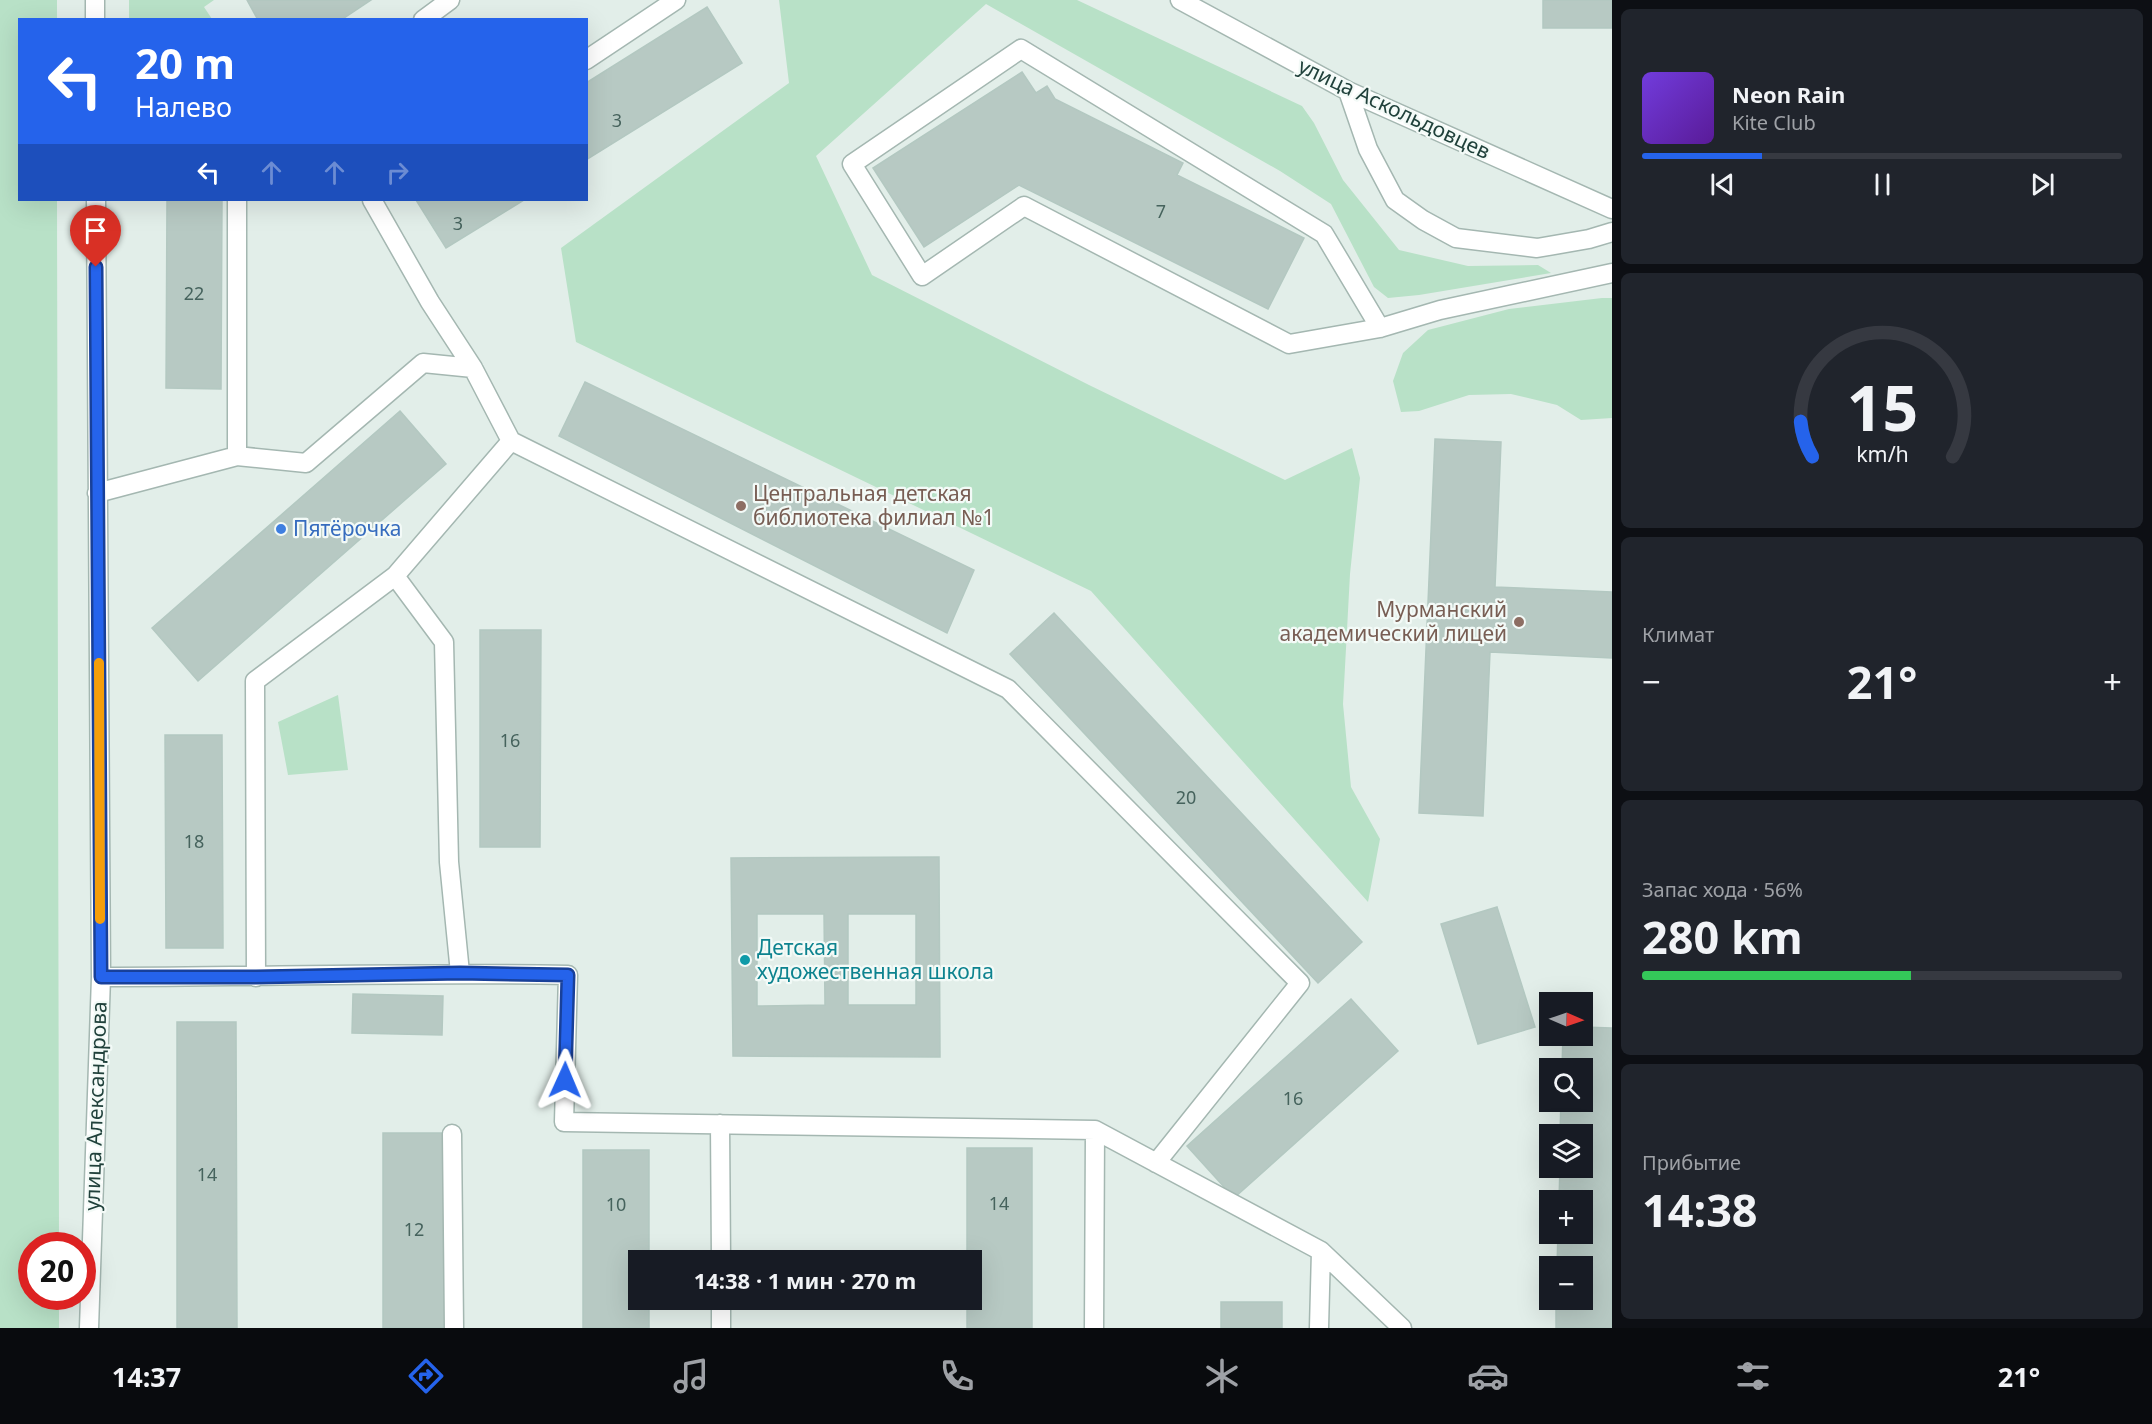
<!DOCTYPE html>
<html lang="ru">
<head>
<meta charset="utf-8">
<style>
	:root { --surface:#171b24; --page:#20242c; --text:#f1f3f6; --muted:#9ea1a6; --line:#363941; --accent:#2563eb }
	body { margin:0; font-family:"Noto Sans",sans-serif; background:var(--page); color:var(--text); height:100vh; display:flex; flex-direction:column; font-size:22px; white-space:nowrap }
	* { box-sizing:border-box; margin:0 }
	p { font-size:20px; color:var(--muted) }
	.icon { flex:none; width:33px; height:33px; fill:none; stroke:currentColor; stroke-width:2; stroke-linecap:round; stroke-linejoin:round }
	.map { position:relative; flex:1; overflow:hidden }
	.panel { display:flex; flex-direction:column; gap:9px; padding:9px; background:#0d0f14; width:540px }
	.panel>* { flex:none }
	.hud { position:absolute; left:18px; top:18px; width:570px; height:183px; border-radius:0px; box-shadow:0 6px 24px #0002; background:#2563eb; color:#fff; overflow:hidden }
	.needle { width:39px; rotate:92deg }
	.tools { position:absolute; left:1539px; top:992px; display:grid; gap:12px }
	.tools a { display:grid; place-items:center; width:54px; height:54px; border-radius:0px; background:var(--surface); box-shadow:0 6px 24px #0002; font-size:30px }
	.speed { position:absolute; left:18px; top:1232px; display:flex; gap:12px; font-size:30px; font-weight:700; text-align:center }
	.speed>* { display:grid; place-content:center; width:78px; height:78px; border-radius:50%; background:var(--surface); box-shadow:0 6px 24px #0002; line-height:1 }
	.speed .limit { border:9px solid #d22; background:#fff; color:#111 }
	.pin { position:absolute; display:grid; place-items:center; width:51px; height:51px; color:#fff; margin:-62px -26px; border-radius:50% 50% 50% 0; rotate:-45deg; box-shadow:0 0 6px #0007 }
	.pin .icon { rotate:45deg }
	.me { position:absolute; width:66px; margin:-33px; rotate:1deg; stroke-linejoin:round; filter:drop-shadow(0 0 4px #0008) }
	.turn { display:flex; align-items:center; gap:21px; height:126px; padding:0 18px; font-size:27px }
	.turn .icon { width:78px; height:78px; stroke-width:2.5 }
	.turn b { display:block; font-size:42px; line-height:51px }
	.lanes { display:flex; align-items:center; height:57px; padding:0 18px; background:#0003; justify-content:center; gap:30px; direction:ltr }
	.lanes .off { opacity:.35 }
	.big { font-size:45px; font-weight:700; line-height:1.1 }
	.panel .widget { flex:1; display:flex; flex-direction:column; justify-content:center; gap:9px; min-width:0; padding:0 21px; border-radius:9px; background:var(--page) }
	.panel .dial { align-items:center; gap:0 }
	.dial svg { height:156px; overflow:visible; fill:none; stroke:var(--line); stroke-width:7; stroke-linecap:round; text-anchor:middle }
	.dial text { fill:var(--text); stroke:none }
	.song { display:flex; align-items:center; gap:18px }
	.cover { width:72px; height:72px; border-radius:9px; background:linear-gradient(135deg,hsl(260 70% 55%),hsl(270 70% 35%)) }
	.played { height:6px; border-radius:3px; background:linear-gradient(90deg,var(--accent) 25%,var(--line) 25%) }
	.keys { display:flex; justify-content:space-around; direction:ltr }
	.heat { display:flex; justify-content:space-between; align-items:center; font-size:33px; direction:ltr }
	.charge { height:9px; border-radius:4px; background:linear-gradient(90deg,#34c759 56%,var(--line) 0) }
	.trip { position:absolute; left:628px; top:1250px; width:354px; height:60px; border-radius:0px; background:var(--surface); box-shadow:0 6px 24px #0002; font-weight:700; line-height:60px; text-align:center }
	.menu { display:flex; height:96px; justify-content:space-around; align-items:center; background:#090b0e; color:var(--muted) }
	.menu .icon { width:42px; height:42px }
	.menu .selected { color:var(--accent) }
	.menu b { font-size:27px; color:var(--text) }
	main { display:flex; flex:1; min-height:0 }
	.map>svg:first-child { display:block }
	.green { fill:#b8e1c7 }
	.building { fill:#b7c9c3; stroke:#b3c8c1; stroke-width:1.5; fill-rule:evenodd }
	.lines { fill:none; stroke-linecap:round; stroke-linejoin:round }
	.minor-casing { stroke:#a4b7b1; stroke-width:21 }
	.minor { stroke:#fff; stroke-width:18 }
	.route-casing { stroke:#184099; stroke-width:15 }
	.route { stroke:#2563eb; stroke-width:10 }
	.slow { stroke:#f59e0b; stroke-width:10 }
	.education-dot { fill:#8d6e63; stroke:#f3faf7; stroke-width:2 }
	.shop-dot { fill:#3f7fe0; stroke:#f3faf7; stroke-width:2 }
	.culture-dot { fill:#0f9aa8; stroke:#f3faf7; stroke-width:2 }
	.labels { text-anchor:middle; stroke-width:4.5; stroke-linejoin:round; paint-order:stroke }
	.number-label { font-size:18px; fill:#46635d }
	.street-label { font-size:21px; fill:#20413b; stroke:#f3faf7 }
	.education-label { font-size:21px; fill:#785e54; stroke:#f3faf7; text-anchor:start }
	.shop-label { font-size:21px; fill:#366cbe; stroke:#f3faf7; text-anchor:start }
	.culture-label { font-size:21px; fill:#0d838f; stroke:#f3faf7; text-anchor:start }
</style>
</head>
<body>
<main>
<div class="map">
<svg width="1612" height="1328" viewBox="0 0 1612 1328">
	<rect width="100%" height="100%" fill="#e2eee9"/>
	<!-- green -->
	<path class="green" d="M0,0H57V19L20,20V200H57L59,1245H32V1296H59V1328H0Z
		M129,0H214L204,7L212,19L129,20Z
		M779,0H1077L1302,106L1314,123L1343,180L1399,250L1468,266L1538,265L1551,273L1419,295L1388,298L1374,287L1331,204L1280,171L986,4L816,156L872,275L1089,385L1285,480L1352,448L1360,478L1350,574L1343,704L1351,787L1380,839L1368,902L1091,591L576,342L561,248L789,83Z
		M1602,298H1612V418L1581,420L1557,405L1511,394L1469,395L1419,411L1401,412L1393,381L1403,353L1428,330L1509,309Z
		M338,695L348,770L288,775L278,722Z"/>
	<!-- building -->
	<path class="building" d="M247,0H371L341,20H258Z
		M1543,0H1612V28H1543Z
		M707,7L742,63L586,160V83Z
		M1022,72L1036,93L1047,86L1055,99L1183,163L1177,175L1304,238L1268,309L1019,185L924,247L873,168Z
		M167,200H222L221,389L166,388Z
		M416,200H524L446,248Z
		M585,382L974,570L947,633L559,436Z
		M400,411L446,464L198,681L152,628Z
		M1435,439L1501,442L1495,587L1612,592V658L1490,652L1483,816L1419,813Z
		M1054,613L1362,942L1318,983L1010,654Z
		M480,630H541L540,847H480Z
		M165,735H222L223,948H166Z
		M939,857L940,1057L733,1056L731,858ZM757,914H824L825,1005L757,1006ZM848,914H916V1005H848Z
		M1497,907L1535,1027L1478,1044L1441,924Z
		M353,994L443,996L442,1035L352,1033Z
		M1351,999L1398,1051L1234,1198L1187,1146Z
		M177,1022H236L237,1328H177Z
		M1582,1027L1612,1028V1328H1556V1299H1582V1266H1557L1558,1233H1582V1200H1559L1560,1167H1582V1134H1560L1561,1101H1582V1068H1562L1563,1035H1582Z
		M383,1133H444L445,1328H383Z
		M967,1148H1032V1328H967V1299H972V1260H967Z
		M583,1150H649V1260H639V1299H649V1328H583Z
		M1221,1302H1282V1328H1221Z"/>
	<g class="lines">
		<!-- minor casing -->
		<g class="minor-casing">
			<path id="minor" d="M95,0V20
				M1180,0L1348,91L1612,209
				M423,20L450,0
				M586,60L676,0
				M1348,91L1368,149L1395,200L1423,220L1456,238L1537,248L1589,239L1612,232
				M237,200V456L306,463L423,363L473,368
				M372,200L430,302L473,368L511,441L1008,689L1300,983L1156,1163
				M1380,328L1324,234L1021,49L852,164L922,276L1024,206L1289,344L1380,328L1440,310L1612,273
				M97,493L237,456
				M395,576L444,642L449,862L460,973
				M101,977C256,977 412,972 568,975L564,1122L1095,1130L1321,1251L1402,1328
				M256,977L255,681L395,576L511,441
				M720,1124L721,1260
				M452,1134L454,1328
				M721,1299V1328
				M89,1328L101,977L96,200
				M1094,1328L1095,1130
				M1319,1328L1321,1251"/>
		</g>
		<!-- minor -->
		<use href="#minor" class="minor"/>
	</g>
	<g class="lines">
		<!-- route casing -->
		<g class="route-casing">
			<path id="route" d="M96,267L101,977H256L460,973L568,975L565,1080"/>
		</g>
		<!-- route -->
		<use href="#route" class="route"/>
		<!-- slow -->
		<path class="slow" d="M99,663L100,919"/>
	</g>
	<!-- markers -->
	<g class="education-dot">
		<circle cx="741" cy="506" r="6"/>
		<circle cx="1519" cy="622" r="6"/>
	</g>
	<circle class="shop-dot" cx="281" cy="529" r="6"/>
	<circle class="culture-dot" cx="745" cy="960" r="6"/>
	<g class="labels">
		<!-- number labels -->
		<g class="number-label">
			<text x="617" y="127">3</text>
			<text x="1161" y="218">7</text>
			<text x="458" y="230">3</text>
			<text x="194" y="300">22</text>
			<text x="510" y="747">16</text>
			<text x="1186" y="804">20</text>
			<text x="194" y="848">18</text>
			<text x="1293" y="1105">16</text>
			<text x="207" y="1181">14</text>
			<text x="999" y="1210">14</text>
			<text x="616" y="1211">10</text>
			<text x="414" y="1236">12</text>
		</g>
		<!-- street labels -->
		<g class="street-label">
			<text transform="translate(1394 109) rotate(25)" y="7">улица Аскольдовцев</text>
			<text transform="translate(96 1106) rotate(-88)" y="7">улица Александрова</text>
		</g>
		<!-- education labels -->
		<g class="education-label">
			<text x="753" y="501">Центральная детская<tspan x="753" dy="24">библиотека филиал №1</tspan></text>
			<text x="1507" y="617" text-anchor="end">Мурманский<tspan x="1507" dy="24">академический лицей</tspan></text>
		</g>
		<!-- shop labels -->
		<g class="shop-label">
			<text x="293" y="536">Пятёрочка</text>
		</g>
		<!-- culture labels -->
		<g class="culture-label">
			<text x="757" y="955">Детская<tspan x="757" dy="24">художественная школа</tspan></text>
		</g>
	</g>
</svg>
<div class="tools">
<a><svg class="needle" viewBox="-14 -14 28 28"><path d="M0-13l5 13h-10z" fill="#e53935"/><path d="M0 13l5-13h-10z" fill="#9ea1a6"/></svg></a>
<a><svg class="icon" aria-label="search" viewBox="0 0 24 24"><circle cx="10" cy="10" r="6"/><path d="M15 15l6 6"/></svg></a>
<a><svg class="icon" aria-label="layers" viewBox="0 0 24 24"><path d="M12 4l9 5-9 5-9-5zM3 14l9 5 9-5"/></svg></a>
<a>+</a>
<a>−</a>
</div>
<div class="speed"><div class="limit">20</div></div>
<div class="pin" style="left:96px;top:267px;background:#d93025"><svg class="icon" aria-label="arrive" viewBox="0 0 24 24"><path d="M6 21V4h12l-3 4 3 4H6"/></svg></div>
<svg class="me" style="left:565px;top:1080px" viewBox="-20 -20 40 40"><path d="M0-17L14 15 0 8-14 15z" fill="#2563eb" stroke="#fff" stroke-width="4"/></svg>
<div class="trip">14:38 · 1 мин · 270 m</div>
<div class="hud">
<div class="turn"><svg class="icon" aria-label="left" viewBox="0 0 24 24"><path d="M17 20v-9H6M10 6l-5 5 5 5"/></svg><div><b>20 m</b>Налево</div></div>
<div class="lanes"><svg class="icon" aria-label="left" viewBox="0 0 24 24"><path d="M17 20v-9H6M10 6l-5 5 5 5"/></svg><svg class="icon off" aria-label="ahead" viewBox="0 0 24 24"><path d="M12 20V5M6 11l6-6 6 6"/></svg><svg class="icon off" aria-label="ahead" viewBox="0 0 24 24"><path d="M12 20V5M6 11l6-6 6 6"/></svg><svg class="icon off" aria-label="right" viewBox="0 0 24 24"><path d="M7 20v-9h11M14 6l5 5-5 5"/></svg></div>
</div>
</div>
<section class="panel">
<div class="widget">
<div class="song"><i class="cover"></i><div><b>Neon Rain</b><p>Kite Club</p></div></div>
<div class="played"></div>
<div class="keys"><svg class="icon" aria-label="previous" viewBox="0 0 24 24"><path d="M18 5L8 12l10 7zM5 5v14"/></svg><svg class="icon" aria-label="pause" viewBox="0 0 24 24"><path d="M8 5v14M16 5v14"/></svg><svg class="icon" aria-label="next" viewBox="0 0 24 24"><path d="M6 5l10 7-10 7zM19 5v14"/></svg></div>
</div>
<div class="widget dial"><svg viewBox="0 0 100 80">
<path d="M14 69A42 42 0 1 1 86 69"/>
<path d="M14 69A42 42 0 0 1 8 51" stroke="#2563eb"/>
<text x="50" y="56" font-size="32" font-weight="700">15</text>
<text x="50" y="72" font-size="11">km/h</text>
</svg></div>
<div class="widget"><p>Климат</p>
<div class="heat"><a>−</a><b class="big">21°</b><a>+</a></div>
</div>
<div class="widget"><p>Запас хода · 56%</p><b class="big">280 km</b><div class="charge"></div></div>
<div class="widget"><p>Прибытие</p><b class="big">14:38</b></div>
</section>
</main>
<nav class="menu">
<b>14:37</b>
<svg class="icon selected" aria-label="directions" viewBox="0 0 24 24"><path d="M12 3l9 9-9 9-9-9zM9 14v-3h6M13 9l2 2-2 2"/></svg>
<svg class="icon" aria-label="music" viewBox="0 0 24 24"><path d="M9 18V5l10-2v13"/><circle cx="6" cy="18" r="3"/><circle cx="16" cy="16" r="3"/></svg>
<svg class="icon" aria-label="phone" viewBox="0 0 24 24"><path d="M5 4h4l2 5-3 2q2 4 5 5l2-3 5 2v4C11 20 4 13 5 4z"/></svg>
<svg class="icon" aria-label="climate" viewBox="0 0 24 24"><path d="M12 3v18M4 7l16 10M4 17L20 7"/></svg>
<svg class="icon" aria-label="car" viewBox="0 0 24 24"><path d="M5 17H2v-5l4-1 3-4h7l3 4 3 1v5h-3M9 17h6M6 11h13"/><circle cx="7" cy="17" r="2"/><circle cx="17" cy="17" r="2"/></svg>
<svg class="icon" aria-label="filters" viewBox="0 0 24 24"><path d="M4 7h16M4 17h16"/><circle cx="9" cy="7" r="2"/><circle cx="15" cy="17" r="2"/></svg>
<b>21°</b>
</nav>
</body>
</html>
